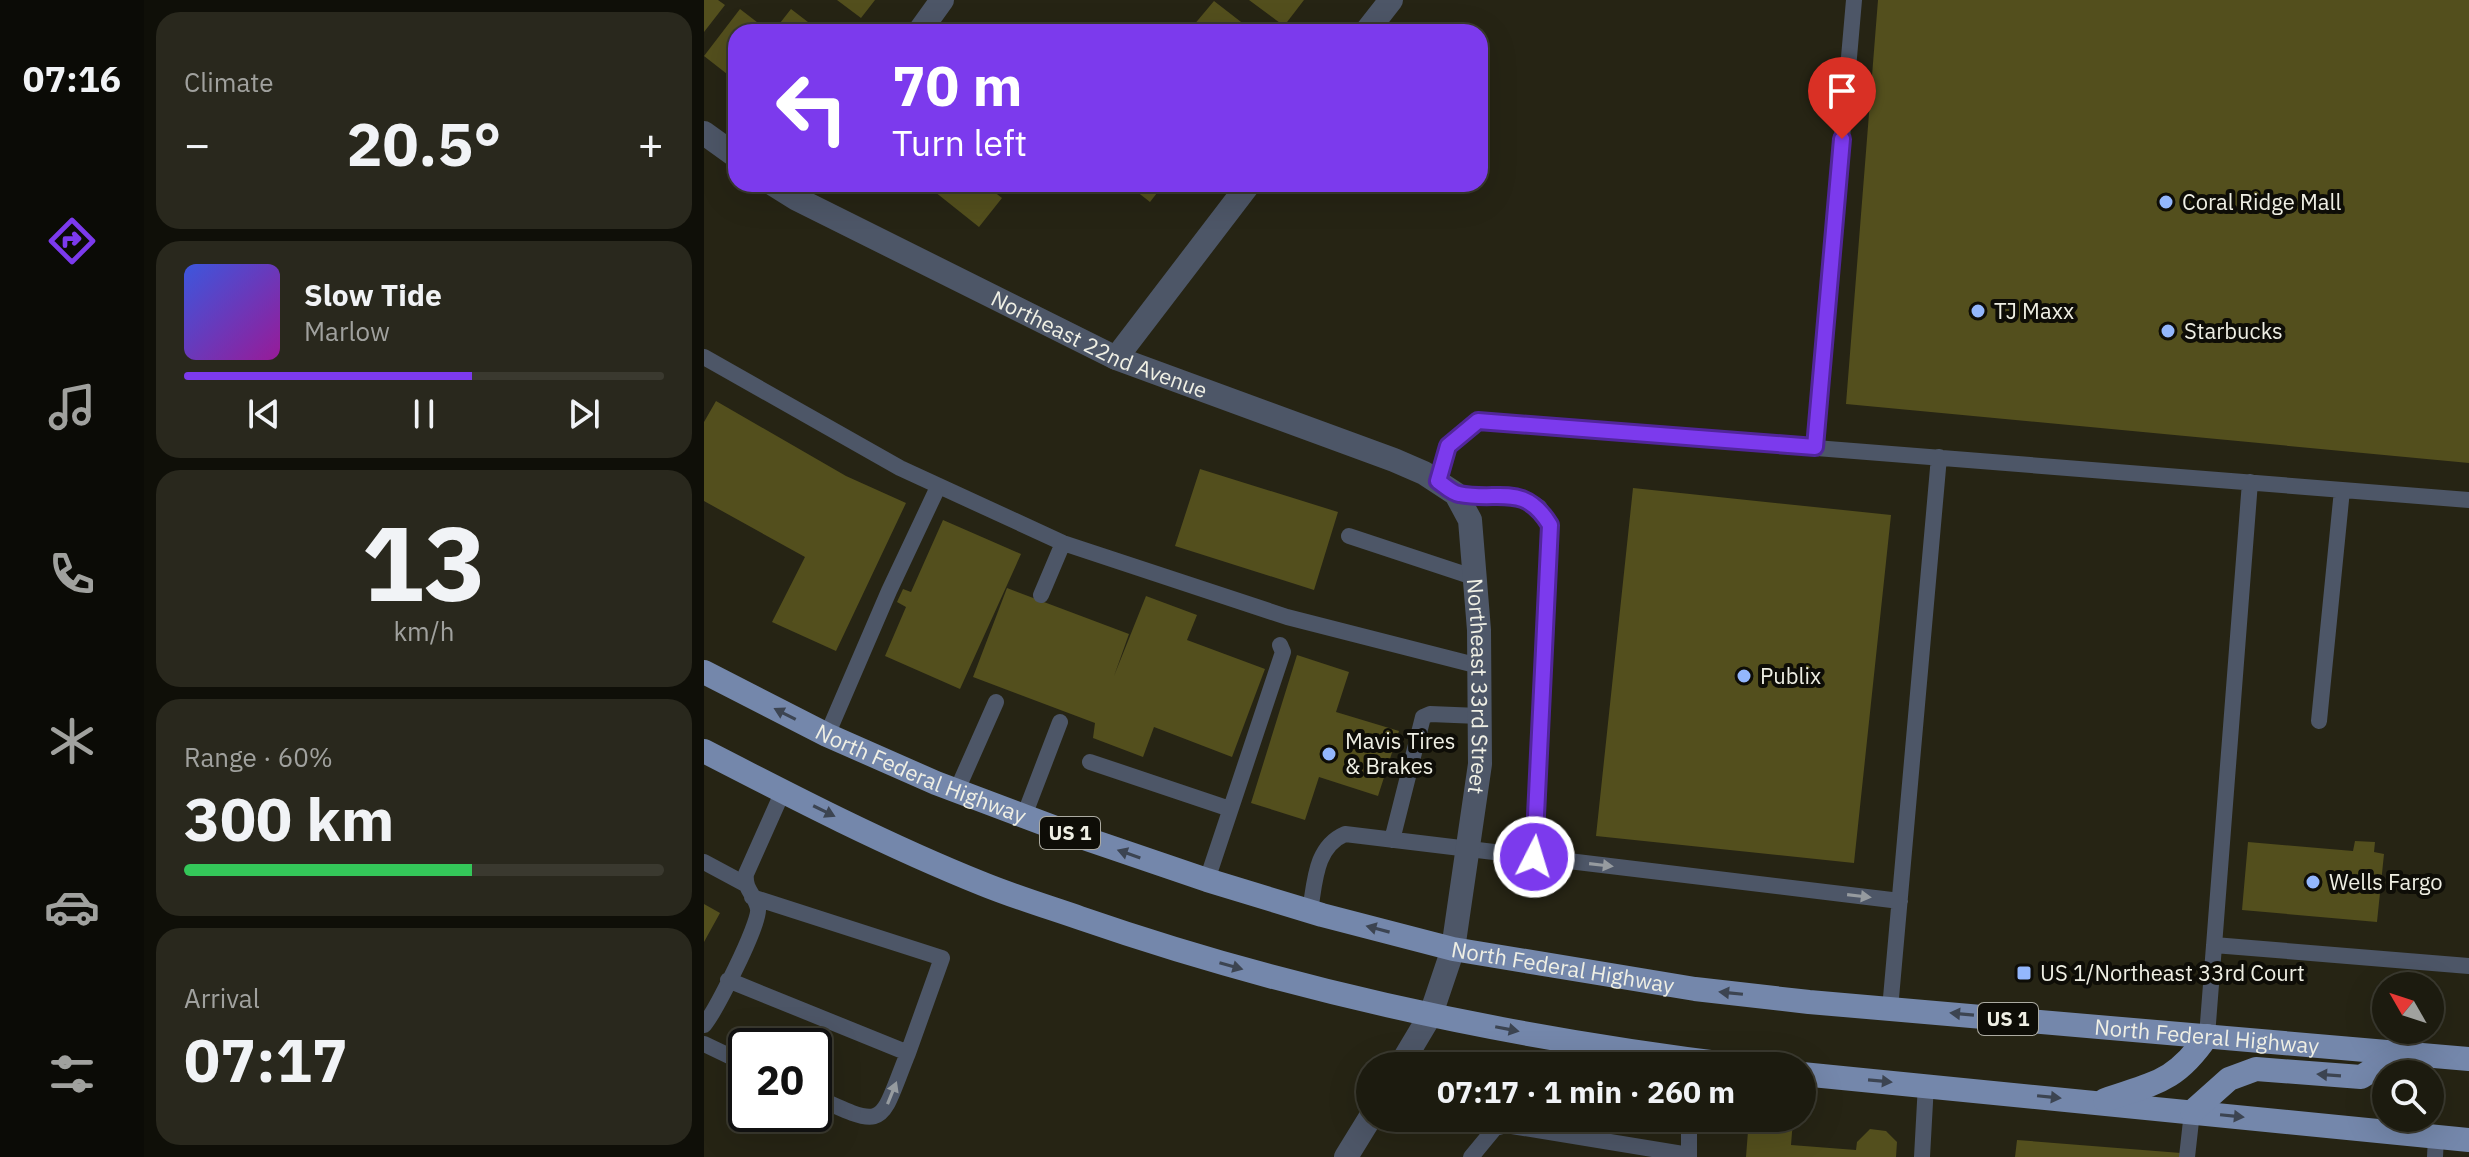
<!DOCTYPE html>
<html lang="en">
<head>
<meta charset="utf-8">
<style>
	:root { --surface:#1c1b0f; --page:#29281d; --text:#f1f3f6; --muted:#a0a19e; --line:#3a392f; --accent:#7c3aed }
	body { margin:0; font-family:"IBM Plex Sans",sans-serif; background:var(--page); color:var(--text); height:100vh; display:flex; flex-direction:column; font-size:30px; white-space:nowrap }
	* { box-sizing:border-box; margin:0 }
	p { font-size:26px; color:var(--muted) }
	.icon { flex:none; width:44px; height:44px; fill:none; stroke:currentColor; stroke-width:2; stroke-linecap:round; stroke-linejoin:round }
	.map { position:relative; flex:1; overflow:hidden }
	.side { display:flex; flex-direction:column; gap:12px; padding:12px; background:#0f0f08; width:560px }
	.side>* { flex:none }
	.top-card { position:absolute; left:24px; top:24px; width:760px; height:168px; border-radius:24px; box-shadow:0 8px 32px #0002,0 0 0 2px var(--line); background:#7c3aed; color:#fff; overflow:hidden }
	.needle { width:52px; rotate:309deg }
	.buttons { position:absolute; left:1668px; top:972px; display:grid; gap:16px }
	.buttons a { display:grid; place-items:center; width:72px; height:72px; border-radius:50%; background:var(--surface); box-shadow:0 8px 32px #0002,0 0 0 2px var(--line); font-size:40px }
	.speed { position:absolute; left:24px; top:1028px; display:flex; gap:16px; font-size:40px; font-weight:700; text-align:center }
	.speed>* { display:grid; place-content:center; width:104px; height:104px; border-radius:50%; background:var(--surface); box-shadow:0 8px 32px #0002,0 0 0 2px var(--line); line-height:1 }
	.speed .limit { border:4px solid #111; border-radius:12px; background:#fff; color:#111 }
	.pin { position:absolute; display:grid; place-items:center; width:68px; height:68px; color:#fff; margin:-82px -34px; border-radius:50% 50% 50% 0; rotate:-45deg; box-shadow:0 0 8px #0007 }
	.pin .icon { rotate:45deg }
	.me { position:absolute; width:88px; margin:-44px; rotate:5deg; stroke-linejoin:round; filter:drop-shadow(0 0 6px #0008) }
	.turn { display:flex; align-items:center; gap:28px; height:168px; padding:0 32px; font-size:36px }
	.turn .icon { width:104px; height:104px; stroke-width:2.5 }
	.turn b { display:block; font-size:56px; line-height:68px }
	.big { font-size:60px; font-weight:800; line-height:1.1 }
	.side .widget { flex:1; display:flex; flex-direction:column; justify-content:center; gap:12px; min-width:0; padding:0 28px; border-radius:24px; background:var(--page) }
	.side .dial { align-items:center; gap:0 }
	.dial b { font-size:104px; line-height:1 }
	.song { display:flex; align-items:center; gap:24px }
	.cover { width:96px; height:96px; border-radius:12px; background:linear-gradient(135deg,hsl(230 70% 55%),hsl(300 70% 35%)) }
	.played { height:8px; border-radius:4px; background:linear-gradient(90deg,var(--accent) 60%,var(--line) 60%) }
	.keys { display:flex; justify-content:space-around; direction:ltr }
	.heat { display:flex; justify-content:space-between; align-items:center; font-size:44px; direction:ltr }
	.charge { height:12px; border-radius:6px; background:linear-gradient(90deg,#34c759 60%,var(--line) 0) }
	.trip { position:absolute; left:652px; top:1052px; width:460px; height:80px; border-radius:40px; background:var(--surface); box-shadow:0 8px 32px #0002,0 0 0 2px var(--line); font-weight:800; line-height:80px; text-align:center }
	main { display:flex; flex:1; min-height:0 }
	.dock { display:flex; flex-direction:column; width:144px; justify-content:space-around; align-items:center; background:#0b0b06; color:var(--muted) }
	.dock .icon { width:56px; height:56px }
	.dock .active { color:var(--accent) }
	.dock b { font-size:36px; color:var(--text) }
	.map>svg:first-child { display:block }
	.building { fill:#534f1d }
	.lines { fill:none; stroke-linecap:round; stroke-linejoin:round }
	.service { stroke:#4d5667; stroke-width:16 }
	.minor { stroke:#4d5667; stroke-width:24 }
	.primary { stroke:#7487ab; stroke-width:24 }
	.oneway { fill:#3c4451 }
	.oneway2 { fill:#969b9f }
	.route-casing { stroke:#51269a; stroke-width:20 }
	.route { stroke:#7c3aed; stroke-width:14 }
	.poi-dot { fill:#93b7fd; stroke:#0e0d07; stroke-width:3 }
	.labels { text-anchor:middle; stroke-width:8; stroke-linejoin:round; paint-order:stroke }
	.shield { fill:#0e0d07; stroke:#acaba2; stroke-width:2 }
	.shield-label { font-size:20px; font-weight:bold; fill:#efefe4 }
	.poi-label { font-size:22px; fill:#efefe4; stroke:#0e0d07; text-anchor:start }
	.street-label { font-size:22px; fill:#efefe4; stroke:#0e0d07 }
</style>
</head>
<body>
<main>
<nav class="dock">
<b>07:16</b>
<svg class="icon active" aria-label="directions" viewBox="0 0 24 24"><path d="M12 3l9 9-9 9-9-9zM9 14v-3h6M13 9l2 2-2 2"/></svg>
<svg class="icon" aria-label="music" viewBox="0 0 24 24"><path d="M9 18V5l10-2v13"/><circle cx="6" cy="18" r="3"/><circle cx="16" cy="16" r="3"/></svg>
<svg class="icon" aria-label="phone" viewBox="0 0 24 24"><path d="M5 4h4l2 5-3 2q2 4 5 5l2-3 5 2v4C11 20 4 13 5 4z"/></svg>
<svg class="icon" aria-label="climate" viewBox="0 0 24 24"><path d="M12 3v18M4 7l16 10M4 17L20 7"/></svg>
<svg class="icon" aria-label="car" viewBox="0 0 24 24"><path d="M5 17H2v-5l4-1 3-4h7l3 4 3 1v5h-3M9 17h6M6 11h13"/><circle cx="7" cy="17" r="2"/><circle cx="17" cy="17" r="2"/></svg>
<svg class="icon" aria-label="filters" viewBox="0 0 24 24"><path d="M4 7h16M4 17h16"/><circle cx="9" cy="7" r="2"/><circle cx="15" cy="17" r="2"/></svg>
</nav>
<section class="side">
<div class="widget"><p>Climate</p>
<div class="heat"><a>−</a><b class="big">20.5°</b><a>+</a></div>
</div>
<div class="widget">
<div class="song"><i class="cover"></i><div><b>Slow Tide</b><p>Marlow</p></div></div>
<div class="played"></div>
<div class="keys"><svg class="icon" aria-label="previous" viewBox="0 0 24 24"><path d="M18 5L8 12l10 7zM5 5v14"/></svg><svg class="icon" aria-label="pause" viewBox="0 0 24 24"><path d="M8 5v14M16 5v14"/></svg><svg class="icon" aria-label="next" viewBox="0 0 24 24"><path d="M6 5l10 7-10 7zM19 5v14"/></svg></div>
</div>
<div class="widget dial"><b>13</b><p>km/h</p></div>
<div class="widget"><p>Range · 60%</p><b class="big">300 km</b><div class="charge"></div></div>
<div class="widget"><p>Arrival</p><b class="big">07:17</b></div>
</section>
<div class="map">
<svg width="1765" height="1157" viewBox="0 0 1765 1157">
	<rect width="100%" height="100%" fill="#262414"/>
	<!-- building -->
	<path class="building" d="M0,0H14L21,5L0,32Z
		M133,0H171L157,18Z
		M545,0H600L580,26Z
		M1174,0H1765V463L1142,404Z
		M510,1L550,32H497L489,26Z
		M36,9L66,32H32V81L0,56Z
		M87,9L117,32H69Z
		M221,184H295L289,191L298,198L275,227Z
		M423,184H460L446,202Z
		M12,401L142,476L202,503L132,651L68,622L101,557L0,501V422Z
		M496,469L634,512L610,590L471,546Z
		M929,488L1187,515L1150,863L892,836Z
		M239,520L317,554L256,689L181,656L202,607L193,602L199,589L207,592Z
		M303,588L425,634L410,676L442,596L493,615L483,640L561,669L528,757L450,727L439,757L389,738L391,723L269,677Z
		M593,655L645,672L632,712L695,731L674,796L615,777L601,820L547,803Z
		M1651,841L1671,842L1670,852L1680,854L1673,922L1538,910L1544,842L1649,851Z
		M0,904L16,913L0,942Z
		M1045,1118L1089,1120L1087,1145L1152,1150L1153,1142L1166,1129L1182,1131L1193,1142L1192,1157H1042Z
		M1313,1140L1477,1153L1476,1157H1311Z"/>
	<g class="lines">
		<!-- service -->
		<path class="service" d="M0,357L196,468L359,543L583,617L775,666
			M1111,447L1150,0
			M734,481L744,446L774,421L1765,500
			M752,494L815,498L835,507L846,525L830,857
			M645,536L772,578
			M337,595L359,543
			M1615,721L1638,490
			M123,735L185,591L234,487
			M386,762L526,809
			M253,790L292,702
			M320,816L356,722
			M688,840L719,717L726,714L775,716
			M0,862L41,884
			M503,880L579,652L576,645
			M606,911C611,882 611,847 641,834L1196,901
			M1510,945L1765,966
			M24,980L204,1053L238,958L48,897
			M1186,1009L1235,457
			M0,1025C11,1012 56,924 54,909C52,895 40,891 42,874L79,791
			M1503,1036L1546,482
			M0,1044L42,1064
			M110,1096C184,1131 175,1125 204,1053
			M767,1157L791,1128L802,1125L985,1155
			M985,1157V1118
			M1218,1157L1222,1084
			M1483,1157L1488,1112
			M1731,1157L1732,1137"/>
		<!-- minor -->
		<g class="minor">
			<path d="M215,32L238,0"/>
			<path d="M662,32L687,0"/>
			<path d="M0,133L32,156"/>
			<path id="s1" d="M69,184L93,199L412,358L690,460L720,473L752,494L766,520L775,630L776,764L749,949L727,1014L696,1066"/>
			<path d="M412,358L545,184"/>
			<path d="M642,1157L666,1118"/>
		</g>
		<!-- primary -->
		<g class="primary">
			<path id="s2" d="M0,672L123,735L232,783L365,833L503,880L618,915L749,949L991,989L1105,1002L1765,1059"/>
			<path d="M0,751C91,798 184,846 279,884C311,897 344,907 376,918C590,992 813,1039 1038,1066"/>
			<path d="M1098,1074L1765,1140"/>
			<path d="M1401,1100C1450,1083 1472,1082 1503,1036"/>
			<path d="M1488,1112L1525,1079L1552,1069L1657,1077L1696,1053"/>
		</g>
	</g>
	<!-- one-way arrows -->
	<defs><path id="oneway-solid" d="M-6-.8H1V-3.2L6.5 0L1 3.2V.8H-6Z" transform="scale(2)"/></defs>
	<g class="oneway">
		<use href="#oneway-solid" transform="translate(81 714) rotate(-153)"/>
		<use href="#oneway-solid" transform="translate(120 811) rotate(26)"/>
		<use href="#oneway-solid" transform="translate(425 854) rotate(-161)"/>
		<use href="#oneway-solid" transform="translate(674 929) rotate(-165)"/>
		<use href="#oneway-solid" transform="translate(527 966) rotate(16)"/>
		<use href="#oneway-solid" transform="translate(1027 993) rotate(-174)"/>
		<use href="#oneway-solid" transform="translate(1258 1014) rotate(-175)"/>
		<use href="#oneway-solid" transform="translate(803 1029) rotate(11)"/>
		<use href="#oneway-solid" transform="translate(1625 1075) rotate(-176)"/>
		<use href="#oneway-solid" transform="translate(1176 1081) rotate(5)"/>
		<use href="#oneway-solid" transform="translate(1345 1097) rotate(6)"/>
		<use href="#oneway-solid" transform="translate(1528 1116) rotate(6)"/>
	</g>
	<g class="oneway2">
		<use href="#oneway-solid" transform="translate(897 865) rotate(7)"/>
		<use href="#oneway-solid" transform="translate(1155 896) rotate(7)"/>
		<use href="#oneway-solid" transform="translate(188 1093) rotate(-68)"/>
	</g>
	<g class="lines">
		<!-- route casing -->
		<g class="route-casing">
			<path id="route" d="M830,857L846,525C820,482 795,502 755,494C748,493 741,486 734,481L744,446L774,421L1111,447L1138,139"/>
		</g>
		<!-- route -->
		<use href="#route" class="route"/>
	</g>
	<!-- markers -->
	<g class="poi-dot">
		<circle cx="1462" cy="202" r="8"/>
		<circle cx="1274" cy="311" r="8"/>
		<circle cx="1464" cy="331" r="8"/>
		<circle cx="1040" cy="676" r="8"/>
		<circle cx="625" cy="754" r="8"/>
		<circle cx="1609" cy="882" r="8"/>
		<rect x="1312" y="965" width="16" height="16" rx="4"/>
	</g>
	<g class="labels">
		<!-- shield labels -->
		<g class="shield">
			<rect x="336" y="817" width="60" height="32" rx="6"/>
			<rect x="1274" y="1003" width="60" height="32" rx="6"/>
		</g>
		<g class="shield-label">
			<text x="366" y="840">US 1</text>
			<text x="1304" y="1026">US 1</text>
		</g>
		<!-- poi labels -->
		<g class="poi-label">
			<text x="1478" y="210">Coral Ridge Mall</text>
			<text x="1290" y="319">TJ Maxx</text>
			<text x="1480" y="339">Starbucks</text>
			<text x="1056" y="684">Publix</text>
			<text x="641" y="749">Mavis Tires<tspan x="641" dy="25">&amp; Brakes</tspan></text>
			<text x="1625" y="890">Wells Fargo</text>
			<text x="1336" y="981">US 1/Northeast 33rd Court</text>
		</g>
		<!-- street labels -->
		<g class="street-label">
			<text dy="8" stroke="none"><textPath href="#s1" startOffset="364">Northeast 22nd Avenue</textPath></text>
			<text dy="8" stroke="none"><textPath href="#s1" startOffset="948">Northeast 33rd Street</textPath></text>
			<text dy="8" stroke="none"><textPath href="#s2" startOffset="240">North Federal Highway</textPath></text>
			<text dy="8" stroke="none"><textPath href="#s2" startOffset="912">North Federal Highway</textPath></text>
			<text dy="8" stroke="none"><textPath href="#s2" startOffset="1560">North Federal Highway</textPath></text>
		</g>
	</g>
</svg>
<div class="buttons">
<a><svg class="needle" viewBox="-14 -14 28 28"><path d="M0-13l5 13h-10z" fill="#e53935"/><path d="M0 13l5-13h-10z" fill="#a0a19e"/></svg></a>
<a><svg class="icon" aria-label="search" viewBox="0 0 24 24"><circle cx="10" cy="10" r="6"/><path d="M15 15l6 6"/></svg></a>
</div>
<div class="speed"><div class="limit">20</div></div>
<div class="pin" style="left:1138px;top:139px;background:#d93025"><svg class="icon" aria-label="arrive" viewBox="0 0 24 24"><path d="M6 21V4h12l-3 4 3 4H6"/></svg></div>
<svg class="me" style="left:830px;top:857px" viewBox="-20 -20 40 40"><circle r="17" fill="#7c3aed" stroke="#fff" stroke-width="3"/><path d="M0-11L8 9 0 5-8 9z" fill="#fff"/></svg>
<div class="trip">07:17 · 1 min · 260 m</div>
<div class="top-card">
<div class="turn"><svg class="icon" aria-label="left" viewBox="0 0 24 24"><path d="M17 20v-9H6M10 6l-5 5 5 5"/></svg><div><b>70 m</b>Turn left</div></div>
</div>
</div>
</main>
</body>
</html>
